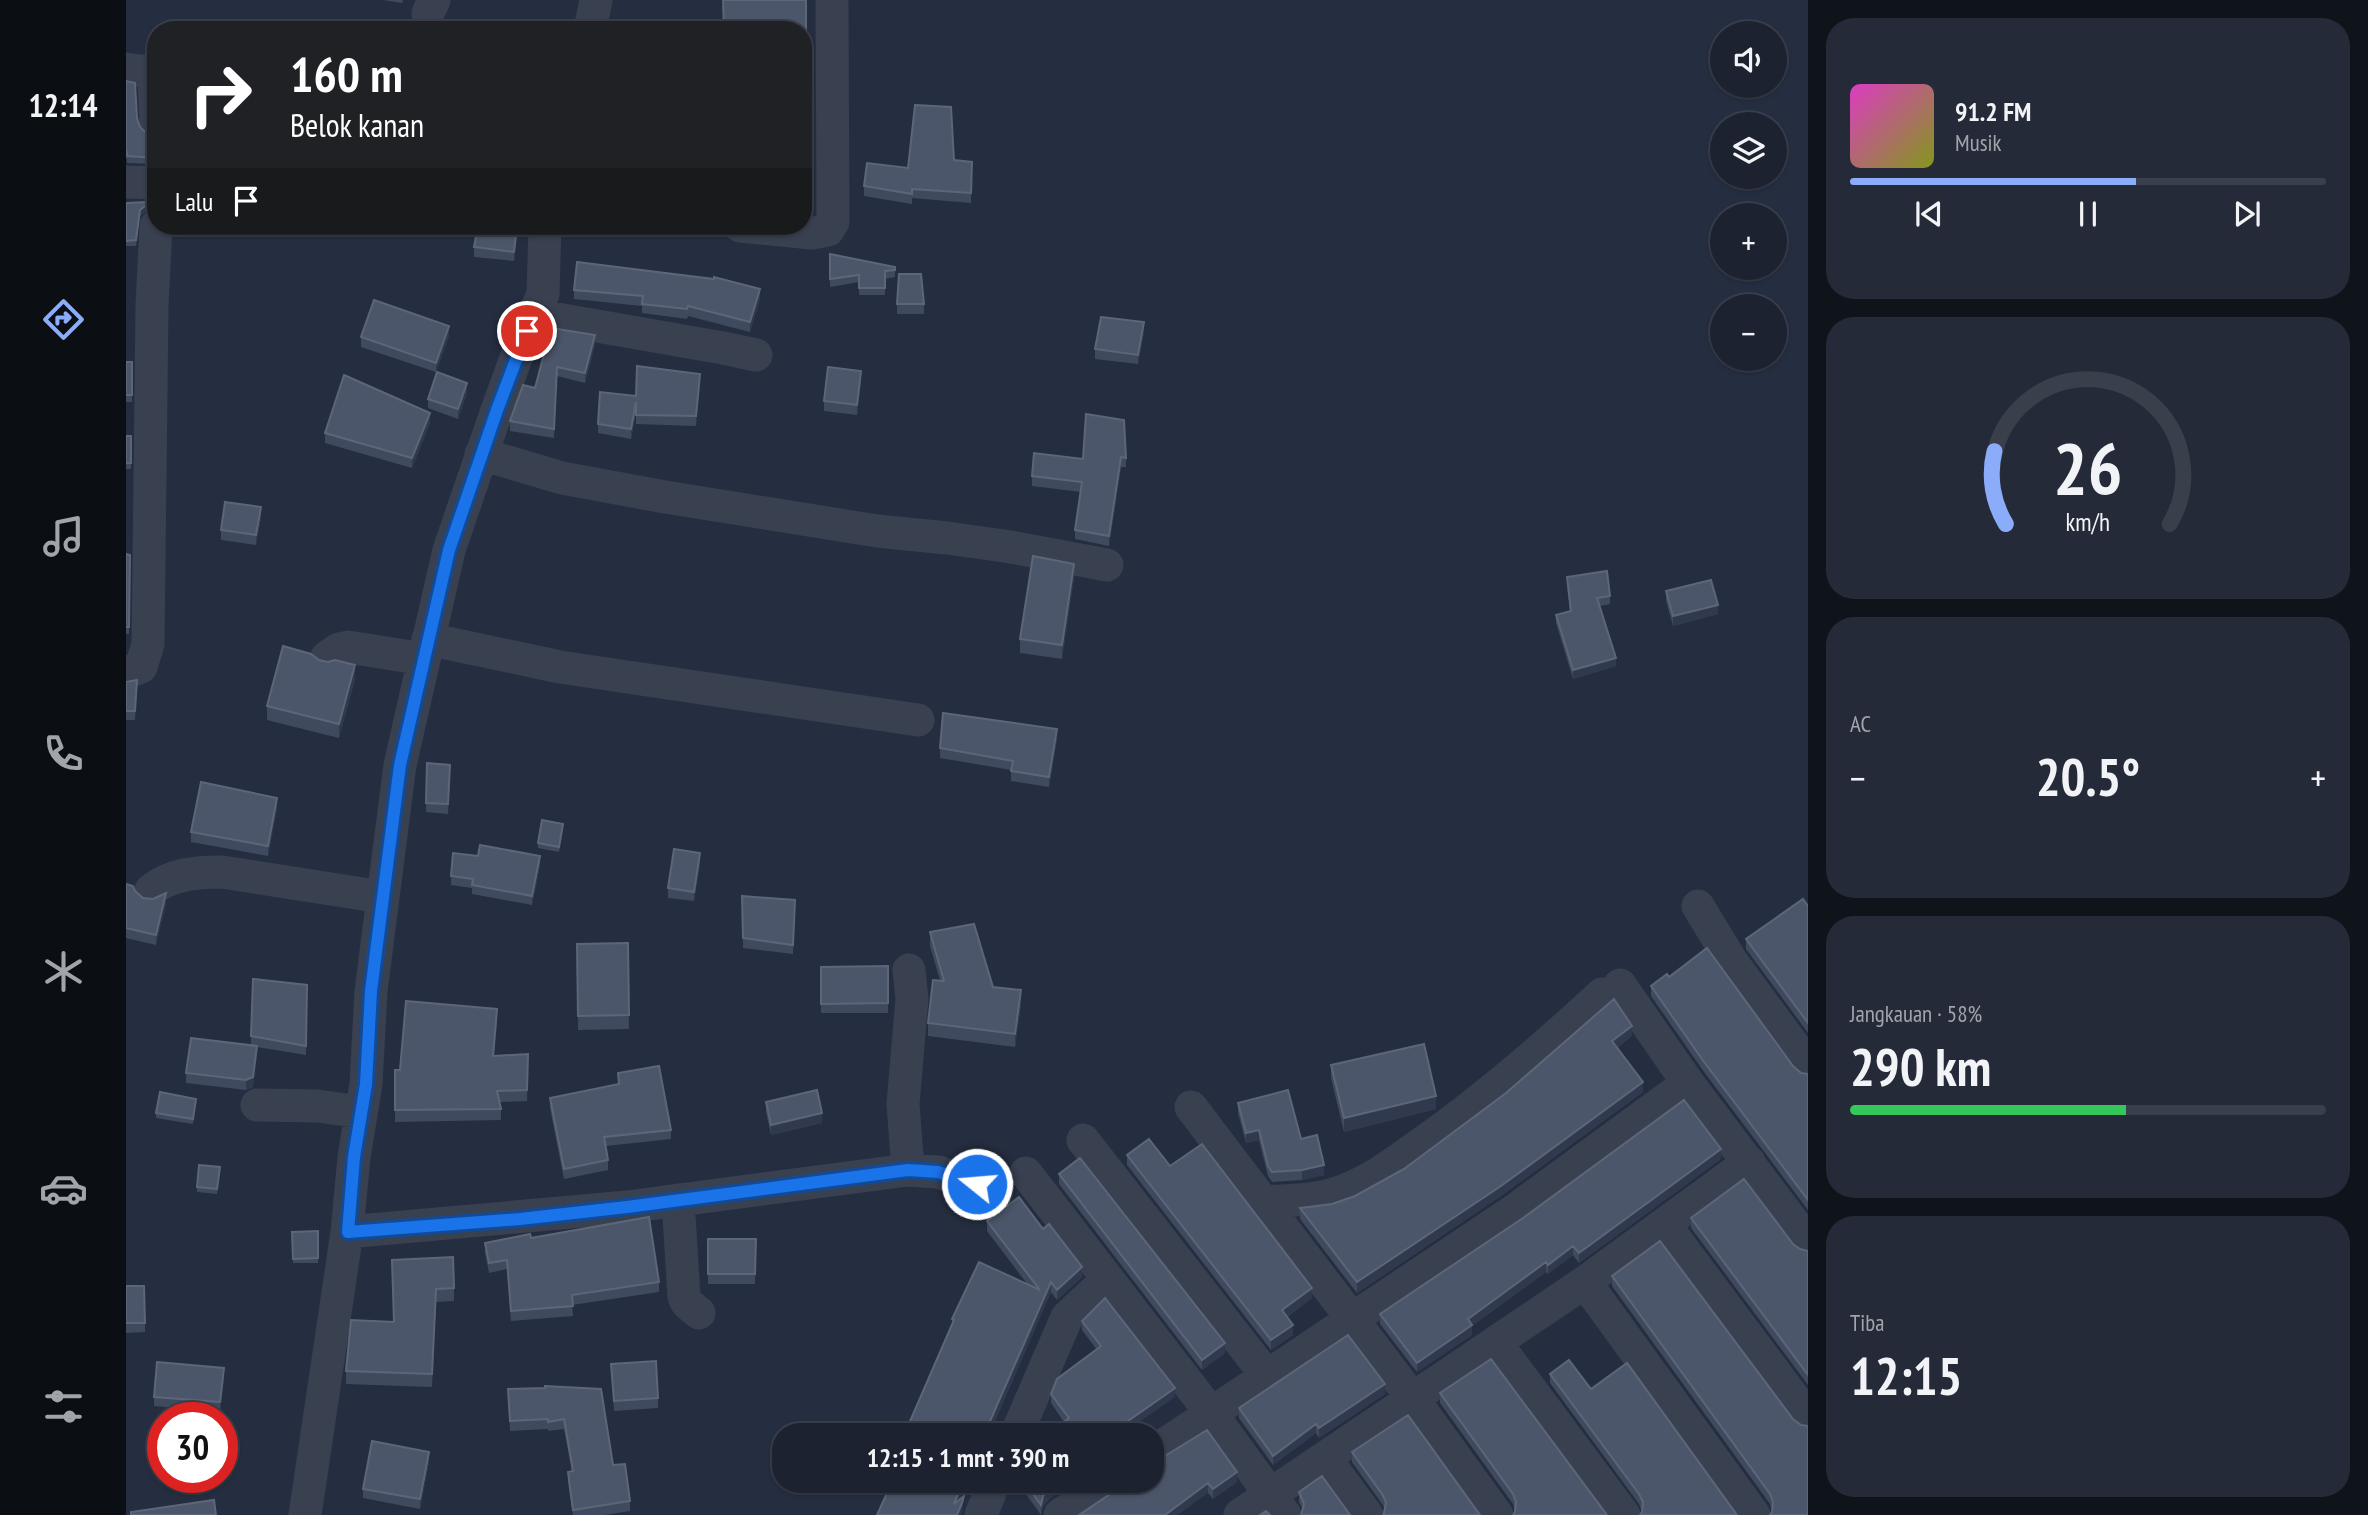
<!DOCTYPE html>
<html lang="id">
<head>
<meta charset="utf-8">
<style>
	:root { --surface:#1c2230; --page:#252a38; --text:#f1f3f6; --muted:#a0a4ab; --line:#3a3f4c; --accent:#8bacf9 }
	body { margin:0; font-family:"PT Sans Narrow",sans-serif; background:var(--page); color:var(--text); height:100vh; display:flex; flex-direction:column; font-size:26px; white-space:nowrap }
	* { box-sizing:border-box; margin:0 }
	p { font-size:23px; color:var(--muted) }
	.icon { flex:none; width:38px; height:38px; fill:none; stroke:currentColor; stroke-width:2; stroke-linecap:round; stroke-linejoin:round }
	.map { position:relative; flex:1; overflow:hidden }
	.sheet { display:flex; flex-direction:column; gap:18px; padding:18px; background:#0f131a; width:560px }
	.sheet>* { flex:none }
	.hud { position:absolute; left:21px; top:21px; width:665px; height:214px; border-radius:28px; box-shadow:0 2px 5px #0004,0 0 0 2px var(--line); background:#202124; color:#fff; overflow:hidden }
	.controls { position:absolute; left:1584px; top:21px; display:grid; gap:14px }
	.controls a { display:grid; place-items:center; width:77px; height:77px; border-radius:50%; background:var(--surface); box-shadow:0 2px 5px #0004,0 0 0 2px var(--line); font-size:35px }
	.speed { position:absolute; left:21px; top:1402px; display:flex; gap:14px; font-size:35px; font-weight:700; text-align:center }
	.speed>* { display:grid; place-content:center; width:91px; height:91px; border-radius:50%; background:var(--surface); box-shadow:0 2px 5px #0004,0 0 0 2px var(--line); line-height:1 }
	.speed .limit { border:10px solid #d22; background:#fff; color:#111 }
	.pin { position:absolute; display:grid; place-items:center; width:60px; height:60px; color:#fff; margin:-30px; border:4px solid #fff; border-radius:50%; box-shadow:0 2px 7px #0007 }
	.me { position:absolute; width:77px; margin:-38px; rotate:287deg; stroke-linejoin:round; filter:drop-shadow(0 0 5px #0008) }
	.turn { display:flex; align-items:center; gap:24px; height:147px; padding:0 28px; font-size:32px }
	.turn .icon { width:91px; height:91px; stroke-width:2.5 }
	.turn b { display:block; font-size:49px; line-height:60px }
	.then { display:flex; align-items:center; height:66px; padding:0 28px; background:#0003; gap:14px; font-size:26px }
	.big { font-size:52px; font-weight:700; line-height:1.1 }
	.sheet .widget { flex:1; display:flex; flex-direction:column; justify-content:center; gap:10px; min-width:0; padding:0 24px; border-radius:28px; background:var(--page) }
	.sheet .dial { align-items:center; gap:0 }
	.dial svg { height:182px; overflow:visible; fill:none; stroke:var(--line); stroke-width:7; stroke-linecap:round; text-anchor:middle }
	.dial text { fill:var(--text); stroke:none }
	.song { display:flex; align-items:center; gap:21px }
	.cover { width:84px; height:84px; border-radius:10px; background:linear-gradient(135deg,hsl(310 70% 55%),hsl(70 70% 35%)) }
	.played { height:7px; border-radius:4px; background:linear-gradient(90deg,var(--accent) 60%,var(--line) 60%) }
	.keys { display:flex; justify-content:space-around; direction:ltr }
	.heat { display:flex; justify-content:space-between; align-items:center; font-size:38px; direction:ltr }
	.charge { height:10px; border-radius:5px; background:linear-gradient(90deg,#34c759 58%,var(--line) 0) }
	.trip { position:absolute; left:646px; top:1423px; width:392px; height:70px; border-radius:28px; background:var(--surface); box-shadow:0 2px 5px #0004,0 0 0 2px var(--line); font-weight:700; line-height:70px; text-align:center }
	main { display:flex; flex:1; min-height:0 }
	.tab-bar { display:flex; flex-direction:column; width:126px; justify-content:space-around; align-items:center; background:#0b0e13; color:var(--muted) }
	.tab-bar .icon { width:49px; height:49px }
	.tab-bar .on { color:var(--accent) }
	.tab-bar b { font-size:32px; color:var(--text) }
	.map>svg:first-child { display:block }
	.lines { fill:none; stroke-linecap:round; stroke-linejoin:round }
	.street { stroke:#394050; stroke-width:33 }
	.wall { fill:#404a5e }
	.shaded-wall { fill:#30394d }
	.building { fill:#4c566a; stroke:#5d6679; stroke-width:2 }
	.route-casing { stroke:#114b97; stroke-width:18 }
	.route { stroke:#1a73e8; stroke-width:12 }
</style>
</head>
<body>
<main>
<nav class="tab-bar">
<b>12:14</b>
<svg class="icon on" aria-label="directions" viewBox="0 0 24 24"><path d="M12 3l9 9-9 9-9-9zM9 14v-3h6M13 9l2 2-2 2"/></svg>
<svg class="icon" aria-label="music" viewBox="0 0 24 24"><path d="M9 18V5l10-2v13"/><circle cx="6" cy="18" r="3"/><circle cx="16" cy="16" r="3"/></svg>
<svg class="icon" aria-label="phone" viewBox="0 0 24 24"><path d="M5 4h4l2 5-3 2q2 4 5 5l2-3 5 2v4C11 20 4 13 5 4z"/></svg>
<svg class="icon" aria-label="climate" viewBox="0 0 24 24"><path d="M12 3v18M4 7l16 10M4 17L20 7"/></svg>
<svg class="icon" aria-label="car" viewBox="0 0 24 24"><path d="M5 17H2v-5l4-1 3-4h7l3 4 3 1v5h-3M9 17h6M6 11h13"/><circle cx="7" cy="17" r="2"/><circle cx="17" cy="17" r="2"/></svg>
<svg class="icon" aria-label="filters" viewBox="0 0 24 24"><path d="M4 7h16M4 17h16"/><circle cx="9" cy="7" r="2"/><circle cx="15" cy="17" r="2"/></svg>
</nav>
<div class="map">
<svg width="1682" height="1515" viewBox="0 0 1682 1515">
	<rect width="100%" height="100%" fill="#252e40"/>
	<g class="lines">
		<!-- street -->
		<path class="street" d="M302,13L308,0
			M464,30L470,0
			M0,69L24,72L28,81L30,124
			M0,182L30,183
			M614,226L686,233L702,230L707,222L706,0
			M408,315L597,348L630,355
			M355,454L436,478L539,497L751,531L821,538L885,547L981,565
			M302,639L434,667L792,720
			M201,657L213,649L222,647L298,659
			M0,673L15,667L22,644L26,305L30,226
			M25,890C46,874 70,872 96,872L256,897
			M1572,906L1606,962L1682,1065
			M1494,985L1562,1083L1682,1242
			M131,1105L191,1106L235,1112
			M1065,1107L1287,1399L1371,1515
			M957,1140L1141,1376
			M782,1170L777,1104L786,999L783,970
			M900,1173L1085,1413L1159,1515
			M552,1200L558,1297L561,1303L573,1313
			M1137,1202C1161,1200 1188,1201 1211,1193C1243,1183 1272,1160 1299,1141C1362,1096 1420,1046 1476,994
			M1539,1225L1682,1417
			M221,1232L501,1207L782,1170L812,1172L871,1192
			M1459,1282L1628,1515
			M1370,1343L1498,1515
			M890,1435L941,1317L982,1279
			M1026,1453L1386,1212L1562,1083
			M1199,1458L1241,1515
			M179,1515L221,1232L228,1157L240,1084L245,991L274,765L323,550L371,410L394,347L417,294L419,226
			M855,1515L869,1480
			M934,1515L985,1480
			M1114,1515L1459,1282L1623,1162"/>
	</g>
	<!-- wall -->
	<path class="wall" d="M257,0H277L276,3Z
		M677,30L679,55L680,144H683V205H677Z
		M0,81L14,127L21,134L30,136V164L1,163V159H0Z
		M828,160L846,162L845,203L786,198V204L738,196V186L782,168Z
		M0,203L24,208L14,216L10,246H0Z
		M392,226L388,261L348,257V247Z
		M704,254L769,267V277L759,279V295H733V282L704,287Z
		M448,290L634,299L624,332L562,316L561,319L516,313V306L448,299Z
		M771,304H798V314H771Z
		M425,328L469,345L459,383L431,376L428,438L384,431V421L409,388Z
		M1018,332L1012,364L969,359V349Z
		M323,336L310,372L235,347V337Z
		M0,362H6V402H0Z
		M735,381L731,415L698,411V401Z
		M574,384L570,426L510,424V413L505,439L472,433V424L510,396Z
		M341,393L332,419L302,408V399Z
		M960,414L1000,458V467H995L983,546L949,539V530L955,492L906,486V476L957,459Z
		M304,423L286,468L199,443V433Z
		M0,436H5V469H0Z
		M135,517L130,545L95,540V530Z
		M0,554L4,555L3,634H0Z
		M1441,577L1484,596V604L1474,606L1490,666L1447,679L1430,623V615L1444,612L1441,585Z
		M948,578L936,659L894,653V639Z
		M1540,591L1592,614L1547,626L1540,601Z
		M193,660L229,679L213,738L141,720V706Z
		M11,680L9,720H0V682Z
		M931,739L923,787L885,781V770L814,758V748Z
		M301,763L324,774L322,814L300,812Z
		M151,808L142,856L65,842V832Z
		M437,829L433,852L412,848V843Z
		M574,863L568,901L542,898V888Z
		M414,865L406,905L346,894V888L325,885V876Z
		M0,884L17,898L40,903L30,945L0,938Z
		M616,896L669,900L667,954L617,948Z
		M1682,906V1033L1620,949V939Z
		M804,932L867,987L895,1004L889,1047L802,1036V1023L814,980L804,946Z
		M502,943L503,1029L452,1030L451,944Z
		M762,966V1013H695V967Z
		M1543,977L1675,1073L1682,1074V1210L1578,1072L1525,996V986Z
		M181,985L180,1055L131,1047L127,1087L120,1090L60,1083V1073L125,1045V1036Z
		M371,1021L368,1056L402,1066L401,1101L374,1102L375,1109V1120L269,1122V1070H274Z
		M1506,1036L1492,1047L1517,1092L1375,1196L1231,1293L1174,1219V1208L1206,1204L1229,1196Z
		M1205,1065L1310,1109L1218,1132L1205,1078Z
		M492,1073L545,1130V1139L480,1146L482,1160V1170L438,1179L424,1108V1098L492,1084Z
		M640,1102L696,1123L645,1135L640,1112Z
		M70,1103L67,1124L30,1118V1113Z
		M1112,1103L1175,1139L1198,1175L1176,1180L1146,1182L1142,1176L1133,1140L1120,1143L1112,1113Z
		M1001,1155L1044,1166L1186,1298L1161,1317L1167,1335L1145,1350L1001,1165Z
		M1595,1159L1453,1263L1447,1255L1422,1274L1420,1272L1346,1326V1335L1291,1372L1254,1324V1314Z
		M94,1172L91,1194L71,1192V1187Z
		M933,1174L1099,1353L1076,1370L933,1184Z
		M1565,1218L1667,1244L1674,1249L1682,1251V1385L1565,1228Z
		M861,1221L917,1229L956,1277L931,1300L925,1292L863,1435H778L826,1327V1319L902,1285L861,1231Z
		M192,1231V1263H167L166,1232Z
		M405,1238L533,1282V1292L446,1305L447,1316L385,1321L381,1269L363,1273L359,1253V1243Z
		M582,1239H630L629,1284H582Z
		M266,1273L328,1288V1301L310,1302L306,1387L220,1384V1371L268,1322Z
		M1486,1276L1675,1425L1646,1512L1644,1504L1486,1286Z
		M0,1286L19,1323V1332L0,1333Z
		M956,1321L1049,1397L938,1422L925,1403V1394L971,1350L956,1330Z
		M485,1364L532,1398V1408L488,1411Z
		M1424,1374L1465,1389L1611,1515L1516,1512L1513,1504L1424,1383Z
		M98,1378L94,1412L28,1406V1397Z
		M419,1388L487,1465L504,1501V1511L479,1515H447L442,1482V1472L446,1471L438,1429L422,1431V1429L384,1431L382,1389Z
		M1314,1393L1481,1515L1389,1512L1387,1504L1314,1403Z
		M1259,1394L1193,1438L1190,1433L1147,1465L1113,1418V1408Z
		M1226,1452L1354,1515L1258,1513L1259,1509L1256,1504L1226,1462Z
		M303,1462L294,1509L237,1498V1489Z
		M890,1480H950L923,1499L917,1506L915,1515Z
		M1111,1482L1087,1499L1082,1493L996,1486Z
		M1173,1492L1224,1515L1176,1513L1177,1510L1173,1502Z"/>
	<!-- shaded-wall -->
	<path class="shaded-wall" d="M24,202V208L14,216L10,246L14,210Z
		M391,226H392L388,261V252Z
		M634,289V299L624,332V322Z
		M1018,322V332L1012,364V355Z
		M323,326V336L310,372V363Z
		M469,335V345L459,383V373Z
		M735,371V381L731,415V405Z
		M574,374V384L570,426V416Z
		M341,383V393L332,419V409Z
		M510,402V412L505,439V429Z
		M304,413V423L286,468V458Z
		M995,457V467L983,546V536Z
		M135,507V517L130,545V535Z
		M948,564V578L936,659V645Z
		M1592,605V614L1547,626V616Z
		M1490,658V666L1447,679V670Z
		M229,665V679L213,738V724Z
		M931,729V739L923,787V777Z
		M151,798V808L142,856V846Z
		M574,853V863L568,901V892Z
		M414,856V865L406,905V896Z
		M40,893V903L30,945V935Z
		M895,990V1004L889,1047V1034Z
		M371,1009V1021L367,1067V1056Z
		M1506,1026V1036L1486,1051V1041Z
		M131,1046V1056L127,1087L120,1090V1080Z
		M1517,1082V1092L1375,1196L1231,1293V1282Z
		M1310,1096V1109L1218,1132V1118Z
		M696,1113V1123L645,1135V1125Z
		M1133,1130V1140L1120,1143V1133Z
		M1595,1149V1159L1453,1263V1253Z
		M1198,1165V1175L1176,1180V1170Z
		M1447,1246V1255L1422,1274V1265Z
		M1420,1262V1272L1346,1326V1335L1291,1372V1363L1342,1319Z
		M956,1267V1277L931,1300V1290Z
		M925,1282V1292L863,1435H858Z
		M1186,1288V1298L1156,1320V1310Z
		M1167,1325V1335L1145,1350V1340Z
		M1099,1343V1353L1076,1370V1360Z
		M98,1368V1378L94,1412V1402Z
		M1259,1384V1394L1193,1438V1428Z
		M1049,1388V1397L995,1435H982Z
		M1190,1424V1433L1147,1465V1456Z
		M303,1452V1462L294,1509V1499Z
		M1111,1472V1482L1087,1499V1489Z
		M838,1480H842L828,1514V1504Z
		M936,1480H950L923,1499L917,1506L915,1515V1505L917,1496L923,1489Z
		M1082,1483V1493L1052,1515H1039Z
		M838,1496L836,1513L835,1515H831Z"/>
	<!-- building -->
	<path class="building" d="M597,0H680V144H683V195H677V30H598Z
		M0,81L9,83L11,118L14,127L21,134L30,136V158L1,156V152H0Z
		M789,105L825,107L828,160L846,162L845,193L786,189V194L738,186L741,163L782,168Z
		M24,202L14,210L10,240L0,241V203Z
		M352,226H391L388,252L348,247Z
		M704,254L769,267V270L759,271V288H733V275L704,279Z
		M451,262L588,279V277L634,289L624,322L562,306L561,309L516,304L517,296L448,290Z
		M773,274H795L798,304H771Z
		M248,300L323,326L310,363L235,337Z
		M975,317L1018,322L1012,355L969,349Z
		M425,328L469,335L459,373L431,367L428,429L384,421L397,385L409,388Z
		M0,362H6V395H0Z
		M511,366L574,374L570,416L510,415V402L505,429L472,424L474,392L510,396Z
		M702,367L735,371L731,405L698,401Z
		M311,372L341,383L332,409L302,399Z
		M218,375L304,413L286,458L199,433Z
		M960,414L998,420L1000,458L995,457L983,536L949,530L956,482L906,476L908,453L957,459Z
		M0,436H5V463H0Z
		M99,502L135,507L130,535L95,530Z
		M0,554L4,555L3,627H0Z
		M907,556L948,564L936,645L894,639Z
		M1481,571L1484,596L1471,598L1490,658L1447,670L1430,615L1445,611L1441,577Z
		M1585,580L1592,605L1547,616L1540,591Z
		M157,646L185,654L193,660L202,662L209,660L229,665L213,724L141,706Z
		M11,680L9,711H0V682Z
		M817,713L931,729L923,777L885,771L887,761L814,748Z
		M301,763L324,765L322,804L300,803Z
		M75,782L151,798L142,846L65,832Z
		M416,820L437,824L433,847L412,843Z
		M354,845L414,856L406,896L346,885L347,879L325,876L327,853L352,856Z
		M548,849L574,853L568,892L542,888Z
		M0,884L7,886L9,891L17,898L27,899L40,893L30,935L0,928Z
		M616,896L669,900L667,945L617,938Z
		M1677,899L1682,906V1023L1620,939Z
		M848,924L867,987L895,990L889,1034L802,1023L807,980L818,981L804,932Z
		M502,943L503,1015L452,1016L451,944Z
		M1581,948L1667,1066L1675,1073L1682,1074V1200L1578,1062L1525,986L1541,974L1543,977Z
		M762,966V1003L695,1004V967Z
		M127,979L181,985L180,1046L125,1036Z
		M1488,999L1506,1026L1486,1041L1517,1082L1375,1186L1231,1282L1174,1208L1206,1204L1229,1196L1278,1169L1380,1093Z
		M280,1001L371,1009L367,1056L402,1054L401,1090L371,1091L375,1109L269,1110V1070H274Z
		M65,1038L131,1046L127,1077L120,1080L60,1073Z
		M1298,1044L1310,1096L1218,1118L1205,1065Z
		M533,1066L545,1130L478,1137L482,1160L438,1169L424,1098L493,1084L492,1073Z
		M691,1090L696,1113L645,1125L640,1102Z
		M1162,1090L1175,1139L1191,1135L1198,1165L1176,1170L1146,1172L1142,1166L1133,1130L1120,1133L1112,1103Z
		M34,1092L70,1099L67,1119L30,1113Z
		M1558,1100L1595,1149L1453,1253L1447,1246L1422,1265L1420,1262L1342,1319L1346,1325L1291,1363L1254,1314L1397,1218Z
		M1023,1139L1044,1166L1076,1144L1186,1288L1156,1310L1167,1325L1145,1340L1001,1155Z
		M954,1158L1099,1343L1076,1360L933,1174Z
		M73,1165L94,1167L91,1189L71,1187Z
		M1618,1179L1667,1244L1674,1249L1682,1251V1375L1565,1218Z
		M893,1197L917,1229L923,1224L956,1267L931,1290L925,1282L858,1435H778L828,1320L826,1319L853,1262L914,1290L861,1221Z
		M523,1217L533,1282L446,1295L447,1306L385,1311L381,1260L363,1263L359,1243L404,1234L405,1238Z
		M192,1231V1258L167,1259L166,1232Z
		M582,1239H630L629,1274H582Z
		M1534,1241L1667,1419L1675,1425L1682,1426V1515H1644L1646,1512L1647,1502L1644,1494L1486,1276Z
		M327,1257L328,1288L310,1289L306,1374L220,1371L225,1320L268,1322L266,1260Z
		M0,1286H18L19,1323H0Z
		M979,1298L1049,1388L982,1435H921L943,1418L925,1394L931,1379L975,1346L956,1321Z
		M1222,1335L1259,1384L1193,1428L1190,1424L1147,1456L1113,1408Z
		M1365,1359L1481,1515H1387L1389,1512L1390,1502L1387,1494L1314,1393Z
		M1443,1360L1465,1389L1501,1363L1611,1515H1514L1516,1512L1517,1502L1513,1494L1424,1374Z
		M530,1361L532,1398L488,1401L485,1364Z
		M31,1362L98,1368L94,1402L28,1397Z
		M419,1386L475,1389L487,1465L499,1464L504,1501L447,1510L442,1472L447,1471L438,1419L422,1422V1419L384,1421L382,1389L419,1388Z
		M1282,1415L1354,1515H1257L1258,1513L1260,1502L1256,1494L1226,1452Z
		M1081,1430L1111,1472L1087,1489L1082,1483L1039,1515H953L996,1486L1000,1480H1026V1464Z
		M246,1441L303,1452L294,1499L237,1489Z
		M1196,1476L1224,1515H1175L1178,1504L1173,1492Z
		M767,1480H838L828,1504L838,1496L836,1503L831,1515H751Z
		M897,1480H936L923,1489L917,1496L915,1505Z
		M88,1500L90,1515H5V1512Z
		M1140,1511L1144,1515H1134Z"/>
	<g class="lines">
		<!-- route casing -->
		<g class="route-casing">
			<path id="route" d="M401,331L371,410L323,550L274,765L245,991L240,1084L228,1157L222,1232L394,1219L501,1207L782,1170L812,1172L851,1184"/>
		</g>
		<!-- route -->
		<use href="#route" class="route"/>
	</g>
</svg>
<div class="controls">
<a><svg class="icon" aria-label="sound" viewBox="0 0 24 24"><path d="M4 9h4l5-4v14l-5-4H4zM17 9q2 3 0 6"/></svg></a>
<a><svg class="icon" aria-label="layers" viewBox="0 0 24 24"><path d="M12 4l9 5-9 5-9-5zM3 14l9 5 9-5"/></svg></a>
<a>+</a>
<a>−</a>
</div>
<div class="speed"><div class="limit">30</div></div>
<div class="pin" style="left:401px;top:331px;background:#d93025"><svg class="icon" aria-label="arrive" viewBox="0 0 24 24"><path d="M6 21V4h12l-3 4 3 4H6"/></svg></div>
<svg class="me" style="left:851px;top:1184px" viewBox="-20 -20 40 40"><circle r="17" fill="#1a73e8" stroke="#fff" stroke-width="3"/><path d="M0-11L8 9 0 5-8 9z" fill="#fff"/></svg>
<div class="trip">12:15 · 1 mnt · 390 m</div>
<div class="hud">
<div class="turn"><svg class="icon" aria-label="right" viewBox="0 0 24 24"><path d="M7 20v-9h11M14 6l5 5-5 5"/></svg><div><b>160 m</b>Belok kanan</div></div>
<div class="then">Lalu<svg class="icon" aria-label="arrive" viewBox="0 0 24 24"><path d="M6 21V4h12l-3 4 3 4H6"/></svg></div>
</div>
</div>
<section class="sheet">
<div class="widget">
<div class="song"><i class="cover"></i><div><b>91.2 FM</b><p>Musik</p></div></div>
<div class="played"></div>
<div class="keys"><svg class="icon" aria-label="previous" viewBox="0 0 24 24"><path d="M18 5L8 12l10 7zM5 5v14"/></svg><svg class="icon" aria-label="pause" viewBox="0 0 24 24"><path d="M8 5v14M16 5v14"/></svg><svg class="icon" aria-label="next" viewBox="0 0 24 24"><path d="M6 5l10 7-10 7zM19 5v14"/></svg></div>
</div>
<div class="widget dial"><svg viewBox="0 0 100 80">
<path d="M14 69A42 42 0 1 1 86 69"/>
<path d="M14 69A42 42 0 0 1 9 37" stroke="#8bacf9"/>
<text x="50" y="56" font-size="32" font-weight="700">26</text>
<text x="50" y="72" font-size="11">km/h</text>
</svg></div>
<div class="widget"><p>AC</p>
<div class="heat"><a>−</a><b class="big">20.5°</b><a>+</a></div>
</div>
<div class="widget"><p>Jangkauan · 58%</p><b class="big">290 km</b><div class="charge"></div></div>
<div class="widget"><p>Tiba</p><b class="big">12:15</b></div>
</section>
</main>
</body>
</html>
